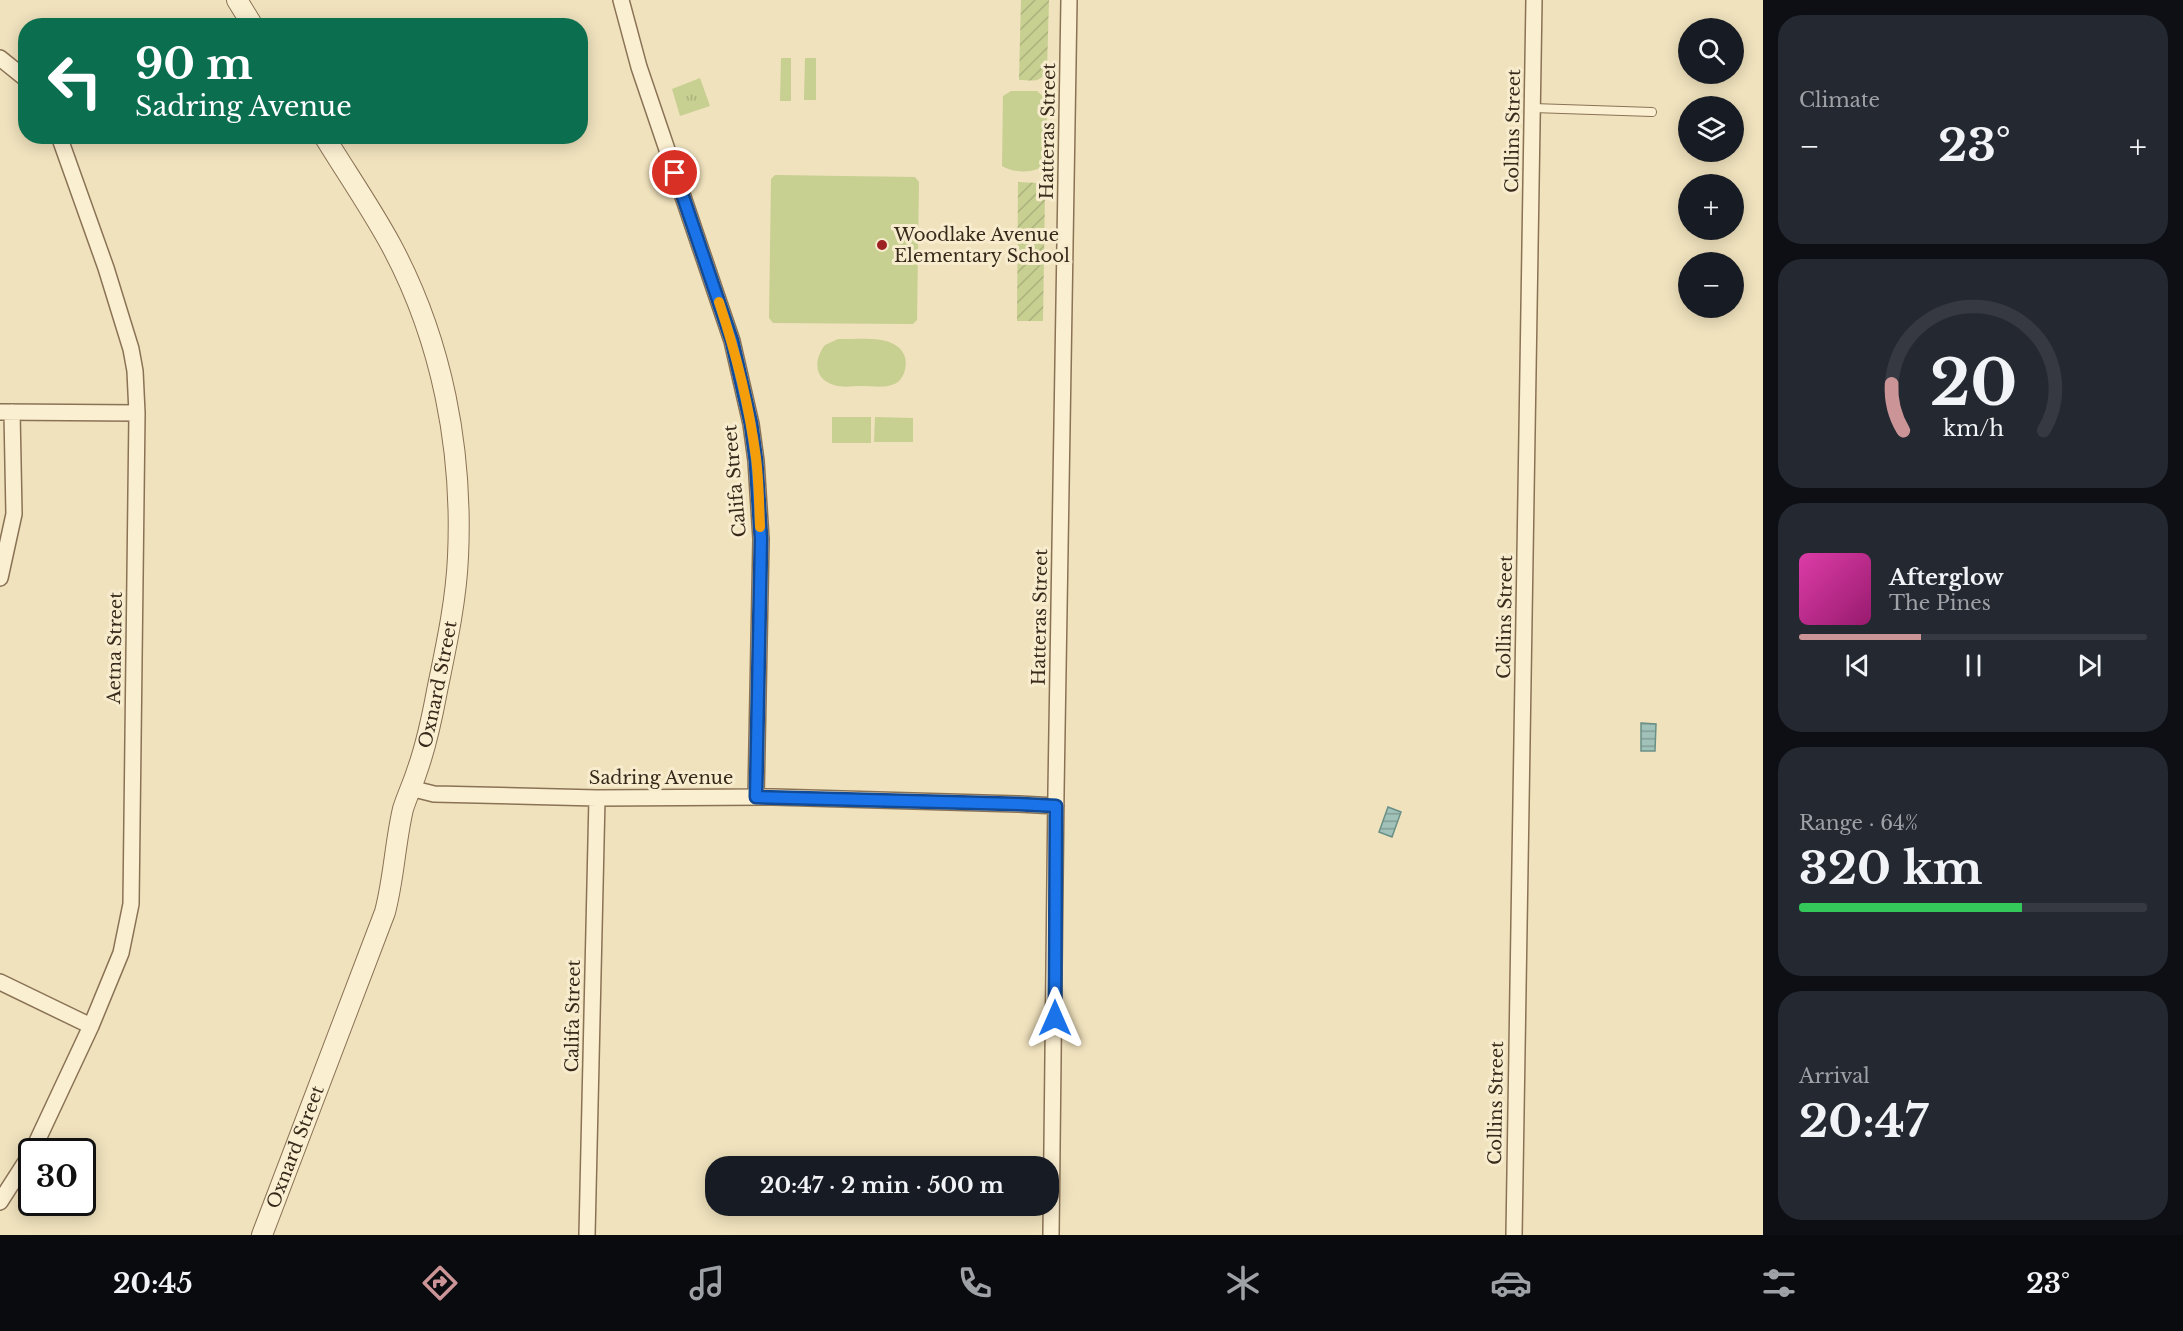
<!DOCTYPE html>
<html lang="en">
<head>
<meta charset="utf-8">
<style>
	:root { --surface:#171b24; --page:#242831; --text:#f1f3f6; --muted:#9ea1a6; --line:#363941; --accent:#cb9597 }
	body { margin:0; font-family:"Libre Baskerville",serif; background:var(--page); color:var(--text); height:100vh; display:flex; flex-direction:column; font-size:22px; white-space:nowrap }
	* { box-sizing:border-box; margin:0 }
	p { font-size:20px; color:var(--muted) }
	.icon { flex:none; width:33px; height:33px; fill:none; stroke:currentColor; stroke-width:2; stroke-linecap:round; stroke-linejoin:round }
	.map { position:relative; flex:1; overflow:hidden }
	.sheet { display:flex; flex-direction:column; gap:15px; padding:15px; background:#0d0f14; width:420px }
	.sheet>* { flex:none }
	.guide { position:absolute; left:18px; top:18px; width:570px; height:126px; border-radius:24px; box-shadow:0 3px 15px #0003; background:#0b6e4f; color:#fff; overflow:hidden }
	.fabs { position:absolute; left:1678px; top:18px; display:grid; gap:12px }
	.fabs a { display:grid; place-items:center; width:66px; height:66px; border-radius:50%; background:var(--surface); box-shadow:0 3px 15px #0003; font-size:30px }
	.speed { position:absolute; left:18px; top:1138px; display:flex; gap:12px; font-size:30px; font-weight:700; text-align:center }
	.speed>* { display:grid; place-content:center; width:78px; height:78px; border-radius:50%; background:var(--surface); box-shadow:0 3px 15px #0003; line-height:1 }
	.speed .limit { border:3px solid #111; border-radius:9px; background:#fff; color:#111 }
	.pin { position:absolute; display:grid; place-items:center; width:51px; height:51px; color:#fff; margin:-26px; border:3px solid #fff; border-radius:50%; box-shadow:0 2px 6px #0007 }
	.me { position:absolute; width:66px; margin:-33px; rotate:0deg; stroke-linejoin:round; filter:drop-shadow(0 0 4px #0008) }
	.turn { display:flex; align-items:center; gap:21px; height:126px; padding:0 18px; font-size:27px }
	.turn .icon { width:78px; height:78px; stroke-width:2.5 }
	.turn b { display:block; font-size:42px; line-height:51px }
	.big { font-size:45px; font-weight:700; line-height:1.1 }
	.sheet .card { flex:1; display:flex; flex-direction:column; justify-content:center; gap:9px; min-width:0; padding:0 21px; border-radius:24px; background:var(--page) }
	.sheet .dial { align-items:center; gap:0 }
	.dial svg { height:156px; overflow:visible; fill:none; stroke:var(--line); stroke-width:7; stroke-linecap:round; text-anchor:middle }
	.dial text { fill:var(--text); stroke:none }
	.song { display:flex; align-items:center; gap:18px }
	.cover { width:72px; height:72px; border-radius:9px; background:linear-gradient(135deg,hsl(320 70% 55%),hsl(320 70% 35%)) }
	.played { height:6px; border-radius:3px; background:linear-gradient(90deg,var(--accent) 35%,var(--line) 35%) }
	.keys { display:flex; justify-content:space-around; direction:ltr }
	.heat { display:flex; justify-content:space-between; align-items:center; font-size:33px; direction:ltr }
	.charge { height:9px; border-radius:4px; background:linear-gradient(90deg,#34c759 64%,var(--line) 0) }
	.trip { position:absolute; left:705px; top:1156px; width:354px; height:60px; border-radius:24px; background:var(--surface); box-shadow:0 3px 15px #0003; font-weight:700; line-height:60px; text-align:center }
	.tab-bar { display:flex; height:96px; justify-content:space-around; align-items:center; background:#090b0e; color:var(--muted) }
	.tab-bar .icon { width:42px; height:42px }
	.tab-bar .on { color:var(--accent) }
	.tab-bar b { font-size:27px; color:var(--text) }
	main { display:flex; flex:1; min-height:0 }
	.map>svg:first-child { display:block }
	.grass { fill:#c7cf91 }
	.park { fill:url(#park-tufts) }
	.garden { fill:url(#garden-furrows) }
	.water { fill:url(#water-rules); stroke:#689086; stroke-width:1.5 }
	.lines { fill:none; stroke-linecap:round; stroke-linejoin:round }
	.service-casing { stroke:#8a7255; stroke-width:10 }
	.minor-casing { stroke:#8a7255; stroke-width:18 }
	.tertiary-casing { stroke:#8a7255; stroke-width:22 }
	.service { stroke:#fbefd1; stroke-width:8 }
	.minor { stroke:#fbefd1; stroke-width:15 }
	.tertiary { stroke:#fbefd1; stroke-width:20 }
	.route-casing { stroke:#114b97; stroke-width:15 }
	.route { stroke:#1a73e8; stroke-width:10 }
	.slow { stroke:#f59e0b; stroke-width:10 }
	.poi-dot { fill:#9c2322; stroke:#f7eccd; stroke-width:2 }
	.labels { text-anchor:middle; stroke-width:6; stroke-linejoin:round; paint-order:stroke }
	.street-label { font-size:18px; fill:#38291b; stroke:#f7eccd }
	.poi-label { font-size:18px; fill:#38291b; stroke:#f7eccd; text-anchor:start }
</style>
</head>
<body>
<main>
<div class="map">
<svg width="1763" height="1235" viewBox="0 0 1763 1235">
	<defs>
		<pattern id="park-tufts" width="24" height="20" patternUnits="userSpaceOnUse" patternTransform="scale(1.5)"><rect width="24" height="20" fill="#c7cf91"/><path d="M3 7l-1-3M5 7V3M7 7l1-3M15 17l-1-3M17 17v-4M19 17l1-3" fill="none" stroke="#acb27c"/></pattern>
		<pattern id="garden-furrows" width="10" height="10" patternUnits="userSpaceOnUse" patternTransform="scale(1.5)"><rect width="10" height="10" fill="#c7cf91"/><path d="M-1 1l2-2M0 10L10 0M9 11l2-2" fill="none" stroke="#acb27c"/></pattern>
		<pattern id="water-rules" width="6" height="5" patternUnits="userSpaceOnUse" patternTransform="scale(1.5)"><rect width="6" height="5" fill="#a1c2b9"/><path d="M0 2.5h6" fill="none" stroke="#849e96"/></pattern>
	</defs>
	<rect width="100%" height="100%" fill="#f0e2bd"/>
	<!-- grass -->
	<path class="grass" d="M781,58H791V101H780Z
		M805,58H816V100H804Z
		M1011,91H1037L1047,100L1046,164C1036,174 1012,173 1002,166L1003,96Z
		M775,175L915,177L919,182L917,320L913,324L773,323L769,318L771,179Z
		M838,339C858,340 897,333 905,357C907,365 905,376 898,382C888,389 873,386 862,386C853,386 842,388 834,385C813,379 814,359 825,345Z
		M832,417H871V443H832Z
		M875,417L913,418V442H874Z"/>
	<!-- park -->
	<path class="park" d="M700,78L710,106L680,116L672,89Z"/>
	<!-- garden -->
	<path class="garden" d="M1021,0H1049L1047,70C1040,84 1033,80 1019,80Z
		M1018,182L1038,183L1045,191L1043,321H1017Z"/>
	<!-- water -->
	<path class="water" d="M1641,723L1656,724L1655,751H1641Z
		M1388,807L1401,812L1392,837L1379,832Z"/>
	<g class="lines">
		<!-- service casing -->
		<g class="service-casing">
			<path id="service" d="M1533,108L1652,112"/>
		</g>
		<!-- minor casing -->
		<g class="minor-casing">
			<path id="minor" d="M621,0L639,67L732,341L751,424L756,461L761,539L756,797
				M0,58L26,79
				M0,412L137,413
				M0,578L14,514L12,412
				M410,788L434,794L597,798L773,797L1019,804L1056,806
				M0,982L91,1026
				M32,1152L91,1026L121,953L131,904L137,413L135,371L131,349L106,268L59,136
				M0,1202L32,1152
				M587,1235L597,798
				M1051,1235L1056,791L1069,0
				M1514,1235L1534,0"/>
		</g>
		<!-- tertiary casing -->
		<g class="tertiary-casing">
			<g id="tertiary">
				<path d="M237,0L253,26"/>
				<path id="s1" d="M262,1235L385,912C394,878 395,843 403,809C407,796 413,784 417,771C426,746 432,718 437,691C446,647 456,602 458,557C463,449 442,340 391,245C371,208 346,172 324,136"/>
			</g>
		</g>
		<!-- service -->
		<use href="#service" class="service"/>
		<!-- minor -->
		<use href="#minor" class="minor"/>
		<!-- tertiary -->
		<use href="#tertiary" class="tertiary"/>
	</g>
	<g class="lines">
		<!-- route casing -->
		<g class="route-casing">
			<path id="route" d="M675,173L732,341L751,424L756,461L761,539L756,797L1018,804L1056,806L1055,1018"/>
		</g>
		<!-- route -->
		<use href="#route" class="route"/>
		<!-- slow -->
		<path class="slow" d="M719,302C736,353 749,405 756,458C759,481 759,504 760,527"/>
	</g>
	<!-- markers -->
	<circle class="poi-dot" cx="882" cy="245" r="6"/>
	<g class="labels">
		<!-- street labels -->
		<g class="street-label">
			<text transform="translate(1048 131) rotate(-89)" y="6">Hatteras Street</text>
			<text transform="translate(1513 131) rotate(-89)" y="6">Collins Street</text>
			<text transform="translate(735 481) rotate(-95)" y="6">Califa Street</text>
			<text transform="translate(1040 617) rotate(-89)" y="6">Hatteras Street</text>
			<text transform="translate(1505 617) rotate(-89)" y="6">Collins Street</text>
			<text transform="translate(115 648) rotate(-89)" y="6">Aetna Street</text>
			<text dy="6" stroke="none"><textPath href="#s1" startOffset="580">Oxnard Street</textPath></text>
			<text x="661" y="784">Sadring Avenue</text>
			<text transform="translate(573 1016) rotate(-89)" y="6">Califa Street</text>
			<text transform="translate(1496 1103) rotate(-89)" y="6">Collins Street</text>
			<text dy="6" stroke="none"><textPath href="#s1" startOffset="94">Oxnard Street</textPath></text>
		</g>
		<!-- poi labels -->
		<g class="poi-label">
			<text x="894" y="241">Woodlake Avenue<tspan x="894" dy="21">Elementary School</tspan></text>
		</g>
	</g>
</svg>
<div class="fabs">
<a><svg class="icon" aria-label="search" viewBox="0 0 24 24"><circle cx="10" cy="10" r="6"/><path d="M15 15l6 6"/></svg></a>
<a><svg class="icon" aria-label="layers" viewBox="0 0 24 24"><path d="M12 4l9 5-9 5-9-5zM3 14l9 5 9-5"/></svg></a>
<a>+</a>
<a>−</a>
</div>
<div class="speed"><div class="limit">30</div></div>
<div class="pin" style="left:675px;top:173px;background:#d93025"><svg class="icon" aria-label="arrive" viewBox="0 0 24 24"><path d="M6 21V4h12l-3 4 3 4H6"/></svg></div>
<svg class="me" style="left:1055px;top:1018px" viewBox="-20 -20 40 40"><path d="M0-17L14 15 0 8-14 15z" fill="#1a73e8" stroke="#fff" stroke-width="4"/></svg>
<div class="trip">20:47 · 2 min · 500 m</div>
<div class="guide">
<div class="turn"><svg class="icon" aria-label="left" viewBox="0 0 24 24"><path d="M17 20v-9H6M10 6l-5 5 5 5"/></svg><div><b>90 m</b>Sadring Avenue</div></div>
</div>
</div>
<section class="sheet">
<div class="card"><p>Climate</p>
<div class="heat"><a>−</a><b class="big">23°</b><a>+</a></div>
</div>
<div class="card dial"><svg viewBox="0 0 100 80">
<path d="M14 69A42 42 0 1 1 86 69"/>
<path d="M14 69A42 42 0 0 1 8 45" stroke="#cb9597"/>
<text x="50" y="56" font-size="32" font-weight="700">20</text>
<text x="50" y="72" font-size="11">km/h</text>
</svg></div>
<div class="card">
<div class="song"><i class="cover"></i><div><b>Afterglow</b><p>The Pines</p></div></div>
<div class="played"></div>
<div class="keys"><svg class="icon" aria-label="previous" viewBox="0 0 24 24"><path d="M18 5L8 12l10 7zM5 5v14"/></svg><svg class="icon" aria-label="pause" viewBox="0 0 24 24"><path d="M8 5v14M16 5v14"/></svg><svg class="icon" aria-label="next" viewBox="0 0 24 24"><path d="M6 5l10 7-10 7zM19 5v14"/></svg></div>
</div>
<div class="card"><p>Range · 64%</p><b class="big">320 km</b><div class="charge"></div></div>
<div class="card"><p>Arrival</p><b class="big">20:47</b></div>
</section>
</main>
<nav class="tab-bar">
<b>20:45</b>
<svg class="icon on" aria-label="directions" viewBox="0 0 24 24"><path d="M12 3l9 9-9 9-9-9zM9 14v-3h6M13 9l2 2-2 2"/></svg>
<svg class="icon" aria-label="music" viewBox="0 0 24 24"><path d="M9 18V5l10-2v13"/><circle cx="6" cy="18" r="3"/><circle cx="16" cy="16" r="3"/></svg>
<svg class="icon" aria-label="phone" viewBox="0 0 24 24"><path d="M5 4h4l2 5-3 2q2 4 5 5l2-3 5 2v4C11 20 4 13 5 4z"/></svg>
<svg class="icon" aria-label="climate" viewBox="0 0 24 24"><path d="M12 3v18M4 7l16 10M4 17L20 7"/></svg>
<svg class="icon" aria-label="car" viewBox="0 0 24 24"><path d="M5 17H2v-5l4-1 3-4h7l3 4 3 1v5h-3M9 17h6M6 11h13"/><circle cx="7" cy="17" r="2"/><circle cx="17" cy="17" r="2"/></svg>
<svg class="icon" aria-label="filters" viewBox="0 0 24 24"><path d="M4 7h16M4 17h16"/><circle cx="9" cy="7" r="2"/><circle cx="15" cy="17" r="2"/></svg>
<b>23°</b>
</nav>
</body>
</html>
